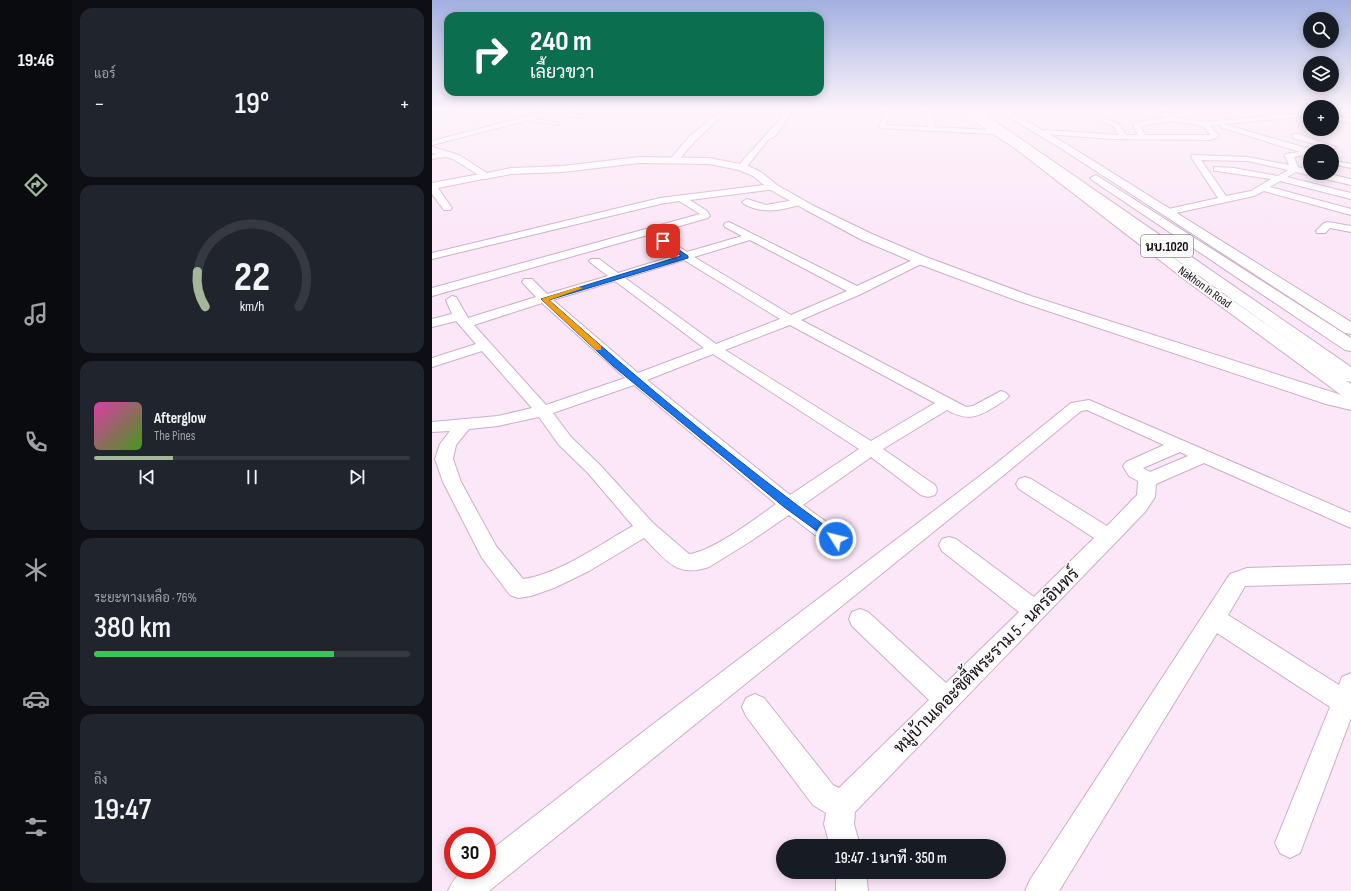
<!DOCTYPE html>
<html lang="th">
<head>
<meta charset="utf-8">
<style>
	:root { --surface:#171b24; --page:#20242c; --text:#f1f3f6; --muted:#9ea1a6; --line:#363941; --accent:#a4b79a }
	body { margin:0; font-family:"Sofia Sans Condensed",Sarabun,sans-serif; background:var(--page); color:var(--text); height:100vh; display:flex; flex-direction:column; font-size:15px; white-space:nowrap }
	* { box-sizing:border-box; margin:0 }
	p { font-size:13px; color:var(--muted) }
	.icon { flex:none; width:22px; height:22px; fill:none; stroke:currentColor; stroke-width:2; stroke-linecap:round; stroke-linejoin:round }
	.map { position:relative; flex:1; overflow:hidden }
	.side { display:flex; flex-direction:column; gap:8px; padding:8px; background:#0d0f14; width:360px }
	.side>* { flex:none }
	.guide { position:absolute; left:12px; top:12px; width:380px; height:84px; border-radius:12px; box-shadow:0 2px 10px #0003; background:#0b6e4f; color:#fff; overflow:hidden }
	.fabs { position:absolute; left:871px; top:12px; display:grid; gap:8px }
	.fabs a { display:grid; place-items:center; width:36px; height:36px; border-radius:50%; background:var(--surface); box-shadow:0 2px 10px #0003; font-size:20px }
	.speed { position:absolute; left:12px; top:827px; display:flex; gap:8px; font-size:20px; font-weight:700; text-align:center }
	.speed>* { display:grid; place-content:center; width:52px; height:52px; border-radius:50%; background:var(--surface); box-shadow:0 2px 10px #0003; line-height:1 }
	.speed .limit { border:6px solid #d22; background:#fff; color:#111 }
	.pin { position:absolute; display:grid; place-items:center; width:34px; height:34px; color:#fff; margin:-17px; border-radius:8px; box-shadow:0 2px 6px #0006 }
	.me { position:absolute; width:44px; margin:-22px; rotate:306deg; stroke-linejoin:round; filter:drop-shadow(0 0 3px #0008) }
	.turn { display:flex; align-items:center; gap:14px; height:84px; padding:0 20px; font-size:18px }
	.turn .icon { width:52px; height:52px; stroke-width:2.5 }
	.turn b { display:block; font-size:28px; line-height:34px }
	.big { font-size:30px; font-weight:600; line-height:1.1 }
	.side .widget { flex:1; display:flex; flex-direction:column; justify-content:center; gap:6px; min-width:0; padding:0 14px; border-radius:12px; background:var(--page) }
	.side .dial { align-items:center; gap:0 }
	.dial svg { height:104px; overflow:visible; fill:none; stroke:var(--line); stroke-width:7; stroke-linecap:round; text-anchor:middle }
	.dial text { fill:var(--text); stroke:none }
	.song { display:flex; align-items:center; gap:12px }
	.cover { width:48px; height:48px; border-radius:6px; background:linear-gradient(135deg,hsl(320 70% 55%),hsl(100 70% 35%)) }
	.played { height:4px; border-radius:2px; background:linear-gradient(90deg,var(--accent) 25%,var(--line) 25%) }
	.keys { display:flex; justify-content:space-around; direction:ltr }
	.heat { display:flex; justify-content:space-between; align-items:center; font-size:22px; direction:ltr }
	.charge { height:6px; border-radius:3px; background:linear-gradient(90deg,#34c759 76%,var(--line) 0) }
	.trip { position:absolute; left:344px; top:839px; width:230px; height:40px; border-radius:20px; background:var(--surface); box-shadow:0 2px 10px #0003; font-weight:600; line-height:40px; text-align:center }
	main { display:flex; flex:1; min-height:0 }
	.tabs { display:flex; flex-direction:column; width:72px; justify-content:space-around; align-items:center; background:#090b0e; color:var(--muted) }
	.tabs .icon { width:28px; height:28px }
	.tabs .current { color:var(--accent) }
	.tabs b { font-size:18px; color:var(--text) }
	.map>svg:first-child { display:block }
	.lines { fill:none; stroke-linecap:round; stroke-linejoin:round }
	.minor-casing { stroke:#ceaec7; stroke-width:2 }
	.tertiary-casing { stroke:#ceaec7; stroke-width:2 }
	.secondary-casing { stroke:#ceaec7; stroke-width:2 }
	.primary-casing { stroke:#ceaec7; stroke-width:2 }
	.minor { fill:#fff; fill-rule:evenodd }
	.tertiary { fill:#fff; fill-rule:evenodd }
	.secondary { fill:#fff; fill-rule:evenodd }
	.primary { fill:#fff; fill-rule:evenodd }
	.secondary-bridge-casing { stroke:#ceaec7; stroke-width:10; stroke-linecap:butt }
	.primary-bridge-casing { stroke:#ceaec7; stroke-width:10; stroke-linecap:butt }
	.secondary-bridge { stroke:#fff; stroke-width:10 }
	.primary-bridge { stroke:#fff; stroke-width:10 }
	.route { fill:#1a73e8; stroke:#114b97 }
	.slow { fill:#f59e0b }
	.labels { text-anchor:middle; stroke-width:4; stroke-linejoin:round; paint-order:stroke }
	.far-street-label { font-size:12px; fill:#160c14; stroke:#fbfbfb }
	.shield { fill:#fbfbfb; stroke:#5b5459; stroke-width:1 }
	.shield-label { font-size:13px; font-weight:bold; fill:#160c14 }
	.near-street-label { font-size:17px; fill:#160c14; stroke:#fbfbfb }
</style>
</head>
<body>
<main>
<nav class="tabs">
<b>19:46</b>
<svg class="icon current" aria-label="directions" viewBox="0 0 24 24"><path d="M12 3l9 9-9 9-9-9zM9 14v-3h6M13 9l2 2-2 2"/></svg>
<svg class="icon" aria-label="music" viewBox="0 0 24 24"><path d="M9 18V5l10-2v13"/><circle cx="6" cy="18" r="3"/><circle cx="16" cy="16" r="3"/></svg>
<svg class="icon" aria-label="phone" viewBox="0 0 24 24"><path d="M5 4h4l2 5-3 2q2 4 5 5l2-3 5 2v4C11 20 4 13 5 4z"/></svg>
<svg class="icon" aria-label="climate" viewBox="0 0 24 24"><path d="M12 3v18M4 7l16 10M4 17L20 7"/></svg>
<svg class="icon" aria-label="car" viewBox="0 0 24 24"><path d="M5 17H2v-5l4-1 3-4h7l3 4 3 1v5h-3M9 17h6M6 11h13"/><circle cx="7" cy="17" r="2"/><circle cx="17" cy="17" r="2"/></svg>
<svg class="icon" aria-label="filters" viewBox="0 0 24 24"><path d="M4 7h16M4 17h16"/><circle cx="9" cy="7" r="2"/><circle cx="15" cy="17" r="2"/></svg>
</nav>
<section class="side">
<div class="widget"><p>แอร์</p>
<div class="heat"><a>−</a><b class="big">19°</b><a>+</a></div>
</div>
<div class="widget dial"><svg viewBox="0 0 100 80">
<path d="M14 69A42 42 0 1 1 86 69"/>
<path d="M14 69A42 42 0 0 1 8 42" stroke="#a4b79a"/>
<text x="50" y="56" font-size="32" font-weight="700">22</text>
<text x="50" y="72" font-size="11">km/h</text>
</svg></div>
<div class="widget">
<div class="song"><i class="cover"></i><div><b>Afterglow</b><p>The Pines</p></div></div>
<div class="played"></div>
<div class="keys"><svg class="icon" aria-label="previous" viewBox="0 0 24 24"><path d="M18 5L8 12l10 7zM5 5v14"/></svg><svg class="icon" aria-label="pause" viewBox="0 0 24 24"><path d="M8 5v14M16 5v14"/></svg><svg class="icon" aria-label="next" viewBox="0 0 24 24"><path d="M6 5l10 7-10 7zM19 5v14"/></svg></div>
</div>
<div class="widget"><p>ระยะทางเหลือ · 76%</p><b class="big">380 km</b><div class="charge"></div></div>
<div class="widget"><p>ถึง</p><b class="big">19:47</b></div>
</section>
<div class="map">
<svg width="919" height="891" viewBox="0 0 919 891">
	<rect width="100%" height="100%" fill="#fbe7f7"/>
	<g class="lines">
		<!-- minor casing -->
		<g class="minor-casing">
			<path id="minor" d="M0,110H4L0,112Z
				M114,110H131L153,116L150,118L124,113L103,119L127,123V125L96,120L0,145V141L115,111Z
				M290,110H296L263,141L245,162H239V158L257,137Z
				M356,110H362L343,136L336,140L313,169H307V165C323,146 340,129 356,110Z
				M456,110L459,112L454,125L495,127L496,115L488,113L487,112L490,110L502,114V127L560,130L564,132L560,134L448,128L447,127L453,112Z
				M731,111L747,118L773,122L878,112V116L791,124L881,150L878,151V154L862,157L866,167L878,170V173H892L919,179V185L864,172L855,177L919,193V199L848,181L838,187L919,209V215L832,191L822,196L735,215L732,214L730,212L732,210L786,198L759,157L760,155L816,157L857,165L853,156L854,154L868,152L788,127V125L778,126L787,136L779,140L679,139L614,134L610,132L614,130L687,135L682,126L669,121L668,120L671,118L687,124L694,135H706L701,126L705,122L735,118L728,113ZM742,121L771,126L779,135H713L708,126ZM769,160L816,161L856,170L846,176L802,168L782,167V171H785L839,179L819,191L794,196Z
				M900,115L919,119V123L900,119Z
				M861,134H867L904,147L900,149L861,138Z
				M16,152H19V156L0,159V155Z
				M900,160L919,164V168L900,164Z
				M53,173L56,174V178L6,188L20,208L18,210H12L0,194V183Z
				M341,184L344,185V189L258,200L275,211L278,216L276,218L0,296V288L268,214L247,201L228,204L0,259V253L228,198Z
				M315,199L334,205L368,199L373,202L371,204C350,210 332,215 312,204L310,202Z
				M297,222L425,286L485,258H493L495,260L493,262L429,294L369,320L534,407L541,406L569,391L574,393L577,396C573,401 567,404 562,407C544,419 533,420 515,410L451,449L503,485L505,490L503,495L496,497L489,495L439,457L371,505L410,533L413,539L410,545L403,547L396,545L357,515L319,541L277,567C243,578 235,560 212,538L157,571L122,588L99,596L86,598L78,595L50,558L11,482L3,459L8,444L18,431L0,432V422L66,416L100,408L50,351L0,367V358L44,344L24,321L0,327V319L20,314L14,300L20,296L24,297L36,318L104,297L90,282L92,279H100L115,294L176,276L159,263L157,261L159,259H167L186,273L245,255L227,243L226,241L227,239H235L255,252L310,236L293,227L292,225L293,223ZM318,240L415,291L359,315L262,257ZM252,260L348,319L284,344L193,278ZM183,281L272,348L206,373L121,300ZM110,303L193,378L114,405L42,325ZM358,325L488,395L503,403L439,441L293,350ZM281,354L427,449L358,495L215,380ZM202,385L344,504C323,519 281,551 257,554L221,523L168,465L139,437L121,413ZM107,417L127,445L156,473L201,526C170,543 126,575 91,579L64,546L29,482L21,459L24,445L37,429L66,426Z
				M896,222L919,226V232L898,228L893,233H885L884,231L892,223Z
				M657,400L919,513V528L772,463L724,484L723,497L713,512L423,812L422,824L428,846H398L392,824L394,813L381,805L314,716L310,707L314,698L323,694L332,698L401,785L407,788L497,700L420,626L417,619L420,612L428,609L436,612L514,683L587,612L510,551L507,545L510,539L517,537L524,539L602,597L662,538L587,489L584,484L587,479L593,477L599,479L675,526L705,495L706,481L697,476L691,466L694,462L732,445L655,410L649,411L573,474L57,891H16C25,870 34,870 55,870V853L216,728L561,466L639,403ZM748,452L756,456L718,472L711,468Z
				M919,565V583L813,586L796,615L907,685L910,677L919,673V718L868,853L858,858L848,853L843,843L898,707L785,633L627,891H593L598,880L798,574L815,568Z
				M404,872H434L436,891H404Z"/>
		</g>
		<!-- tertiary casing -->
		<g class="tertiary-casing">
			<path id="tertiary" d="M0,147L27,155L55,173L79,168L131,166L207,157L277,158L314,165L329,172L345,185L382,206L440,234L494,257L599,296L919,398V410L894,404L589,302L484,263L430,240L374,210L337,189L321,176L307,170L277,164L207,163L131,172L79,174L53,179L21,159L0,153Z"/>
		</g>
		<!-- secondary casing -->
		<g class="secondary-casing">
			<path id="secondary" d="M576,110L636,145L919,322V334L913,333L630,149L573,115L572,113Z
				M542,114L590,145L766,276L919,384V399L912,397L756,282L584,149L539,119V115Z"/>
		</g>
		<!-- primary casing -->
		<g class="primary-casing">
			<path id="primary" d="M551,113L919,367V382L912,380L548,118V114Z
				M664,175L919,338V351L913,350L660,180L658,178Z"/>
		</g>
		<!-- minor -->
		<use href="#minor" class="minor"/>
		<!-- tertiary -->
		<use href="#tertiary" class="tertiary"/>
		<!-- secondary -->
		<use href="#secondary" class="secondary"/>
		<!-- primary -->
		<use href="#primary" class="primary"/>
		<!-- secondary-bridge casing -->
		<g class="secondary-bridge-casing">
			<path id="secondary-bridge" d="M532,110L542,117
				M571,110L576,113"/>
		</g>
		<!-- primary-bridge casing -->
		<g class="primary-bridge-casing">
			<path id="primary-bridge" d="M542,110L551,116"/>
		</g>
		<!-- secondary-bridge -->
		<use href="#secondary-bridge" class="secondary-bridge"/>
		<!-- primary-bridge -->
		<use href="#primary-bridge" class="primary-bridge"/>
	</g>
	<!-- sky -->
	<linearGradient id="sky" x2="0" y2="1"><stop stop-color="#a3b0e0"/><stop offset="0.47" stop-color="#fdf4fb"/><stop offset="1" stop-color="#fdf4fb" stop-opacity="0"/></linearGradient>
	<rect width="919" height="234" fill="url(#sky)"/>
	<!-- route -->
	<path class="route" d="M231,239L256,256V258L117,300C210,383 306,463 407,536L409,539L407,542H400L352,507L181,366L109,299L249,256L229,242Z"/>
	<!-- slow -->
	<path class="slow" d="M146,287L151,288L117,300L169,346V350H164L109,299Z"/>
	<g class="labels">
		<!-- far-street labels -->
		<g class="far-street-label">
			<text transform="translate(773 287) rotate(36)" y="4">Nakhon In Road</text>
		</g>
		<!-- shield labels -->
		<rect class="shield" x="709" y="235" width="52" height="22" rx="3"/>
		<g class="shield-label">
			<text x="735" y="251">นบ.1020</text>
		</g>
		<!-- near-street labels -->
		<g class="near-street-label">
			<text transform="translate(554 660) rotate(-45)" y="6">หมู่บ้านเดอะซิตี้พระราม 5 - นครอินทร์</text>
		</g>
	</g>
</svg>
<div class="fabs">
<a><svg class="icon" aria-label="search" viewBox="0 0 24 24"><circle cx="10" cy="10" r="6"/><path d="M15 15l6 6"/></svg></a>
<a><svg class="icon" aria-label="layers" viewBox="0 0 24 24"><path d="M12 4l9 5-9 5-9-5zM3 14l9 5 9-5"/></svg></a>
<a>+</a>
<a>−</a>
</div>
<div class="speed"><div class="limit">30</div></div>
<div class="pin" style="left:231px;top:241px;background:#d93025"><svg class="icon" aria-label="arrive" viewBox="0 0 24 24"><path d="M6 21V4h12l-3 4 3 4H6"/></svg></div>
<svg class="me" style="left:404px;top:539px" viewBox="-20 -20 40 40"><circle r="17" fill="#1a73e8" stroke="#fff" stroke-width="3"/><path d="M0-11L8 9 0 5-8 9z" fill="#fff"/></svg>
<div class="trip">19:47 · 1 นาที · 350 m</div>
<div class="guide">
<div class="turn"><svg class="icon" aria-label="right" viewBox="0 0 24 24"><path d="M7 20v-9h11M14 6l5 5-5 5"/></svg><div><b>240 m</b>เลี้ยวขวา</div></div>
</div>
</div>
</main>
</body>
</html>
